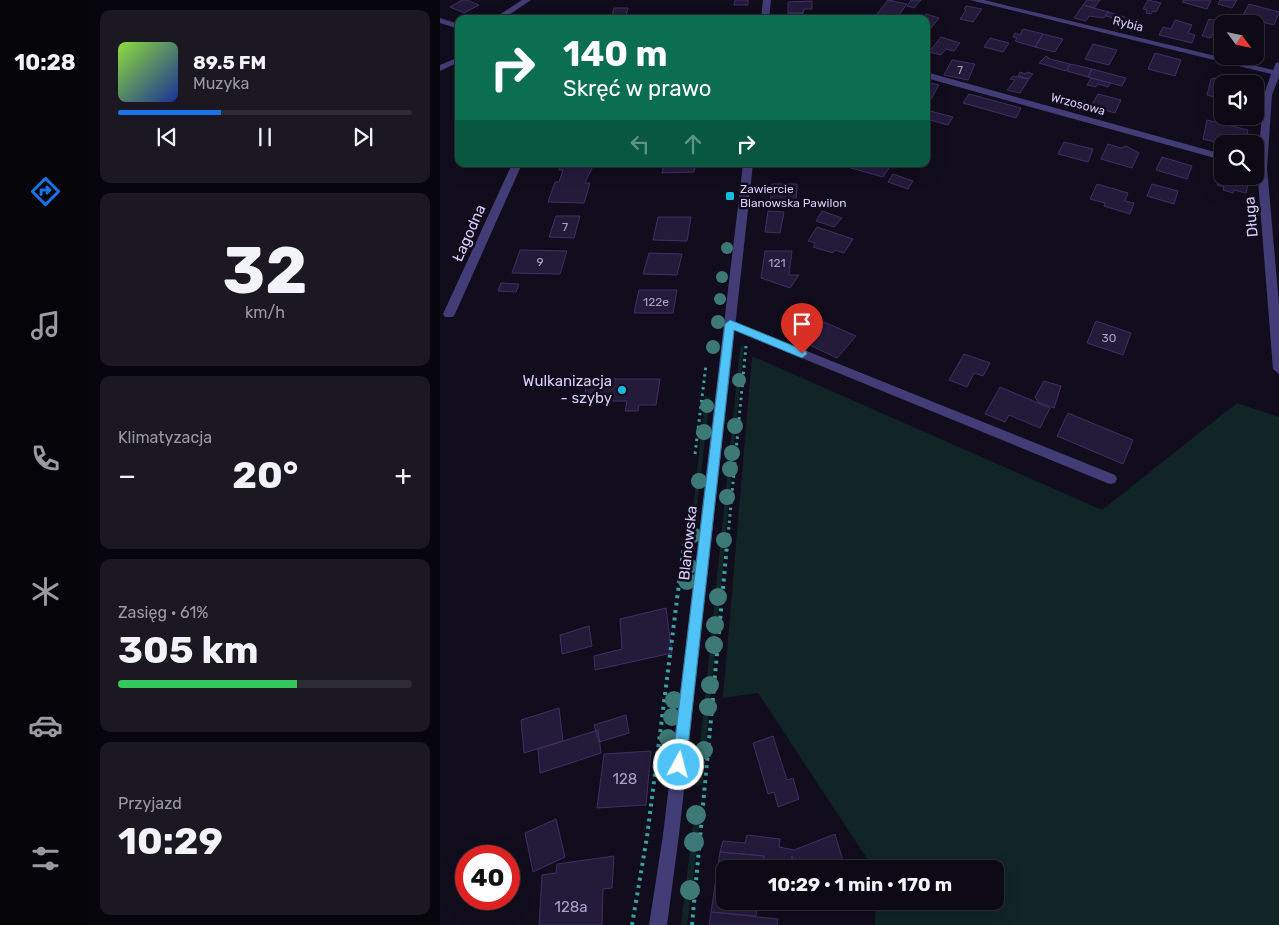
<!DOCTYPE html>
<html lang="pl">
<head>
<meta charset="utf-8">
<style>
	:root { --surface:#0d0a15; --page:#1b1822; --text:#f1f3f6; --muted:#9a9aa0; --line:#2d2b34; --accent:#1a73e8 }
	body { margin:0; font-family:Rubik,sans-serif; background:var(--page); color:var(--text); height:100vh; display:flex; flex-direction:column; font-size:19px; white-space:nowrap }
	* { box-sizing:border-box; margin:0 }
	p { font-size:16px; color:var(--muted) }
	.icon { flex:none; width:28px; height:28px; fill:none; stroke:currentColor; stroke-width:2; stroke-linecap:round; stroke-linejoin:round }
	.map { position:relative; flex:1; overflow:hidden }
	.details { display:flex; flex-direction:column; gap:10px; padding:10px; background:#07060c; width:350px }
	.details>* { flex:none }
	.guide { position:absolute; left:15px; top:15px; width:475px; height:152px; border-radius:10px; box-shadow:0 5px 20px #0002,0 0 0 1px var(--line); background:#0b6e4f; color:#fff; overflow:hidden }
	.needle { width:32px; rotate:123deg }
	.buttons { position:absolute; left:774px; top:15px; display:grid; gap:10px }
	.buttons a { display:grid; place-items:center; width:50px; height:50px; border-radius:10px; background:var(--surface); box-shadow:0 5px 20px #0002,0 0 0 1px var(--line); font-size:25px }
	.speed { position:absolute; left:15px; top:845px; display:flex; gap:10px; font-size:25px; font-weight:700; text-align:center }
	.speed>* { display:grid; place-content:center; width:65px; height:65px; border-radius:50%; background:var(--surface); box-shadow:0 5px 20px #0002,0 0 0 1px var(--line); line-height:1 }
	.speed .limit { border:8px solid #d22; background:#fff; color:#111 }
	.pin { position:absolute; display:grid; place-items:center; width:42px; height:42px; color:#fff; margin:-51px -21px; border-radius:50% 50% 50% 0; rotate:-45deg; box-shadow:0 0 5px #0007 }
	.pin .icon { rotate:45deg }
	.me { position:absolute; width:55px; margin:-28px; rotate:7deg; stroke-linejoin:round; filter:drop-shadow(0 0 4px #0008) }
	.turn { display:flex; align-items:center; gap:18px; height:105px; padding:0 25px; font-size:22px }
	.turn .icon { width:65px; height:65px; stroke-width:2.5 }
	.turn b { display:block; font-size:35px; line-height:42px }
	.lanes { display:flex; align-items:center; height:48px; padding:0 25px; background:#0003; justify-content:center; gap:25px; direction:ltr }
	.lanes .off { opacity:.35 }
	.big { font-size:38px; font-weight:700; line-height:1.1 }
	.details .widget { flex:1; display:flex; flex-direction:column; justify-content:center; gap:8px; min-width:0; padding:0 18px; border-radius:10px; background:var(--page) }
	.details .dial { align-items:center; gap:0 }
	.dial b { font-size:65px; line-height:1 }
	.song { display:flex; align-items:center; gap:15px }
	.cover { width:60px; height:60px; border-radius:8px; background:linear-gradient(135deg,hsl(90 70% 55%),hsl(230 70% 35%)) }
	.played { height:5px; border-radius:2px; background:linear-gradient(90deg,var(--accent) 35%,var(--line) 35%) }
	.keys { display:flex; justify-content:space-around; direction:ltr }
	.heat { display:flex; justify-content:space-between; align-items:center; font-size:28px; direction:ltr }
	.charge { height:8px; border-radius:4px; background:linear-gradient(90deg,#34c759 61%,var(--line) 0) }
	.trip { position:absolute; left:276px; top:860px; width:288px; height:50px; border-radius:10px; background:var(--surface); box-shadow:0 5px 20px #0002,0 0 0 1px var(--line); font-weight:700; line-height:50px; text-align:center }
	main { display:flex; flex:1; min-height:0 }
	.menu { display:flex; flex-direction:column; width:90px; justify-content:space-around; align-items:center; background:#050408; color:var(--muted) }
	.menu .icon { width:35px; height:35px }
	.menu .on { color:var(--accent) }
	.menu b { font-size:22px; color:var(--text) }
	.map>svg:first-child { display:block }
	.green { fill:#112526 }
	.building { fill:#241b3b; stroke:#3e2f65 }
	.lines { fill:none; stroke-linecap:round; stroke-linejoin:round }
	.path-far1 { stroke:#38a2a4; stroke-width:3; stroke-dasharray:2.5 4; stroke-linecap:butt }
	.path { stroke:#38a2a4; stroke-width:4; stroke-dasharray:3 4.5; stroke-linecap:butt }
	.service { fill:#433d77; fill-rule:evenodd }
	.minor { fill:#433d77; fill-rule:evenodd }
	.tertiary { fill:#433d77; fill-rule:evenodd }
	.tree { fill:#3d7976 }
	.route { fill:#4fc3f7; stroke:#337fa1 }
	.poi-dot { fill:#15bbdf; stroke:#110d1c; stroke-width:2 }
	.labels { text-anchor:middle; stroke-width:5; stroke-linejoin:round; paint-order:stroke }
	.far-number-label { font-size:11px; fill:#aaa0ca }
	.far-street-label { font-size:12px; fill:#d6cdfa; stroke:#110d1c }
	.far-poi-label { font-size:12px; fill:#d6cdfa; stroke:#110d1c; text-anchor:start }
	.number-label { font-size:12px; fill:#aaa0ca }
	.street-label { font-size:15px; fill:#d6cdfa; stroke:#110d1c }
	.poi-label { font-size:15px; fill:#d6cdfa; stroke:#110d1c; text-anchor:end }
	.near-number-label { font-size:15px; fill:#aaa0ca }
</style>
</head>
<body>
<main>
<nav class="menu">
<b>10:28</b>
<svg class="icon on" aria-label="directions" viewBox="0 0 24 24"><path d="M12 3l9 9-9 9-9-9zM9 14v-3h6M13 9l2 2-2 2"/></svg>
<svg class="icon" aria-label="music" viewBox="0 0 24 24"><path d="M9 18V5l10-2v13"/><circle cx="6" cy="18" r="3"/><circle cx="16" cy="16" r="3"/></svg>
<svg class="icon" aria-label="phone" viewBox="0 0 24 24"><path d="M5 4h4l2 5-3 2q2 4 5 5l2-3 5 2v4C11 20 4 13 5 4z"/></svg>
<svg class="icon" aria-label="climate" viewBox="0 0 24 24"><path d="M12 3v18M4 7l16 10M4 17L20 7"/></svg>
<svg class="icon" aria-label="car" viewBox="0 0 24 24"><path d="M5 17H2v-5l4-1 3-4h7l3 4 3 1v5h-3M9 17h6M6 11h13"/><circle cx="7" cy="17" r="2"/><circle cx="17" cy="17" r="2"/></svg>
<svg class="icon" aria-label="filters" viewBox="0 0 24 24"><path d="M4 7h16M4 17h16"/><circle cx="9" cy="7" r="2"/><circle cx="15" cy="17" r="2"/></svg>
</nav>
<section class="details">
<div class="widget">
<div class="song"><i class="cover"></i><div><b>89.5 FM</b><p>Muzyka</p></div></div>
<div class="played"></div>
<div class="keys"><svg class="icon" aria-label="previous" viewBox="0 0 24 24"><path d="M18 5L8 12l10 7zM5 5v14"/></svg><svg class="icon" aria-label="pause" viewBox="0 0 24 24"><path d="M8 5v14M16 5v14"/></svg><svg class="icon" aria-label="next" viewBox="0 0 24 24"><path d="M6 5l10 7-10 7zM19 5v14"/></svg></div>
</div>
<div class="widget dial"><b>32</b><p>km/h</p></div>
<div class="widget"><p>Klimatyzacja</p>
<div class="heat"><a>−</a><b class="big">20°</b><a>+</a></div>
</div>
<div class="widget"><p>Zasięg · 61%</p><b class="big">305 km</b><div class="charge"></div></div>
<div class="widget"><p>Przyjazd</p><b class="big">10:29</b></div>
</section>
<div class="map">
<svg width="839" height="925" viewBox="0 0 839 925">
	<rect width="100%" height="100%" fill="#110d1c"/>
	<!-- green -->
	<path class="green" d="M304,343L262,785L256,786L300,349Z
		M312,356L662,510L797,403L839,417V925H435L436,901H555V869H434L318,693L283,698Z
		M265,396L270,398L253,539H250Z
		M255,810H261L248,919L247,925H241Z"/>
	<!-- building -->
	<path class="building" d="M22,0H27L39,5L24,13L10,7Z
		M295,0H308V5H294Z
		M448,0L467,4L456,19L437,14Z
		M471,0H481L474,8L467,6Z
		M647,0H660L654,8L643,5Z
		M708,0L721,3L716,12L713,11L711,14L706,13L707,10L703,9Z
		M744,0H771L767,9L742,2Z
		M780,0H797L792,8L778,4Z
		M372,1V9H364L363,13H348V2Z
		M809,4L839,12L834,25L802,17Z
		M643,5L654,8L668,12L664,18L649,16L646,21L634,18Z
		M526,6L542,9L533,22L520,19L526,10L524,9Z
		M174,8H188L186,16H172Z
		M668,12L685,17L682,21L666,16Z
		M348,13H363L362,19H347Z
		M486,14L499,18L487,33L486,19H483Z
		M769,19L778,21L771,38L762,36Z
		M735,20L752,25L748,33L755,35L752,43L719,35L723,27L731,29Z
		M583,29L603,34L595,47L575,41L577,38L573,37L575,33L580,35Z
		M603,34L623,39L615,52L595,47Z
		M501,37L520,43L514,51L506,49L501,55L489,52Z
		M550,38L569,43L563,52L544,47Z
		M653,44L677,50L669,65L645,59Z
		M715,53L741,60L735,76L708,69Z
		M606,56L610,59L630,64L626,71L599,63Z
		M512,60L535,64L528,80L504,75Z
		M631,64L652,69L648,77L627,71Z
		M652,69L686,78L682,86L648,77Z
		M580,72L586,74L587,72L593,74L589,79L578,76Z
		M573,76L589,79L580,93L567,90L575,80L570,79Z
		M651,78L670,83L668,87L658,84L656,87L647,85Z
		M775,78L791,84H782V99L767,95L771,79Z
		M486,82L499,85L491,99L486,98Z
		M529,94L581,108L576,118L523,103Z
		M658,94L681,100L675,113L651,106Z
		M486,110L513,117L508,125L486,119Z
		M767,120L808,130L805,144H784L763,139Z
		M624,142L653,149L648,162L618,154Z
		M668,144L681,148L686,146L699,153L692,168L661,159Z
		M722,157L752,166L747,179L716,170Z
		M121,164H154L145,183H150L144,203L108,202L115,182H119L123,170H119Z
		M216,164H256L254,172L222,173L224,165Z
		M413,164H449L446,167L449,168L443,177L411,168Z
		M782,168V176H810L806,193L794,190L793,193L783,190L784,187L777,185Z
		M453,174L473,181L468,189L448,182Z
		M332,184H357L356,203H330Z
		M657,184L688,193L685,201L694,203L690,214L664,206L665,203L650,199Z
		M712,184L738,191L734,204L707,196Z
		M328,211L344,212L340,233L325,232Z
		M382,211L402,218L394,227L376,221Z
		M116,216H140L134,238L109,237Z
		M218,217H251L247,241L213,240Z
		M377,227L413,239L404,253L395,250L393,253L373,247L375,243L368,241Z
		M80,250L127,251L120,274L72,273Z
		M325,251H352L349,275H359L350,288L321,278Z
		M209,253L242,254L237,275L203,274Z
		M61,283L79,284L76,292L58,291Z
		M199,290H237L233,313H194Z
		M382,321L416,336L397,358L365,343Z
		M656,321L691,333L683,355L647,343Z
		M524,354L550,363L543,376L534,373L527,387L509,380Z
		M148,379H220L216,405H199L198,411H185L187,401H143Z
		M604,381L621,386L614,408L598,402L595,397Z
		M560,387L610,408L600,428L569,415L565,422L545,414Z
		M628,413L693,440L683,464L617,436Z
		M226,608L232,653L155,670L154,656L182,649L180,619Z
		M149,626L152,646L122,654L120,635Z
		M119,708L123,741L84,753L81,720Z
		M186,715L189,733L159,742L154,725Z
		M158,730L161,753L100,773L98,749Z
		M333,736L347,780L353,778L359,799L338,807L334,792L328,794L313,743Z
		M211,751L206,805L157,808L164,754Z
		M116,819L125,857L93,872L85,833Z
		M395,834L403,861L377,869H356L352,856L351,869H323L324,856L280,852L283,841L305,843L307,835L340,839L339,847L354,850Z
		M280,852L324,856L323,869H285V901H318L316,916L271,912Z
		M174,856L172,888L163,889L162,925H99L102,875L116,873L117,864Z
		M271,912L338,919L337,925H269Z"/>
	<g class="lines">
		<!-- path-far1 -->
		<path class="path-far1" d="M255,454L266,365
			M288,536L306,346"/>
		<!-- path -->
		<path class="path" d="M192,925L207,837L244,544
			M252,925L288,534"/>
		<!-- service -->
		<path class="service" d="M290,320L675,475L677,479L675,483L671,484L667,483L286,327L284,324L286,321Z"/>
		<!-- minor -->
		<path class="minor" d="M82,0H91L63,19H53Z
			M530,0H544L833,70L836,63L839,62V77L832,95L827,168L839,304V374L833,369L817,168L824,95L831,74Z
			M0,18L19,24V29L0,23Z
			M19,57V62L0,71V65Z
			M486,72L782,154V160L486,78Z
			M72,164H82L15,314L13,317H5L3,314Z"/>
		<!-- tertiary -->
		<path class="tertiary" d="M323,0H331L329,19H321Z
			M303,164H313L239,835L227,925H209L223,835Z"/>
	</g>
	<!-- trees -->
	<g class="tree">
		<circle cx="287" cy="248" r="6"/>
		<circle cx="282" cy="277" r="6"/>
		<circle cx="280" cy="299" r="6"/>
		<circle cx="278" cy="322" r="7"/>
		<circle cx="273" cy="347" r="7"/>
		<circle cx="299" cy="380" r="7"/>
		<circle cx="267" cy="406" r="7"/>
		<circle cx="295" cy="426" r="8"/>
		<circle cx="264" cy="432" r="8"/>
		<circle cx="292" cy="453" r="8"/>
		<circle cx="290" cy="469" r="8"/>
		<circle cx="259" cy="481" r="8"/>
		<circle cx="287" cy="497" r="8"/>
		<circle cx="253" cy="535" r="8"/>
		<circle cx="284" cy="540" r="8"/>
		<circle cx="249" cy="566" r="8"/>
		<circle cx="247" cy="581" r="9"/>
		<circle cx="278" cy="597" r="9"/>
		<circle cx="275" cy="625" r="9"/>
		<circle cx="274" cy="645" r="9"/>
		<circle cx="270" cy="685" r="9"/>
		<circle cx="234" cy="700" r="9"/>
		<circle cx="268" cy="707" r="9"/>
		<circle cx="232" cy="717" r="9"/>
		<circle cx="228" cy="738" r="9"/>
		<circle cx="264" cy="750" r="9"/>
		<circle cx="256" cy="815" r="10"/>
		<circle cx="254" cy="842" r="10"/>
		<circle cx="250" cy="890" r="10"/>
	</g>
	<!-- route -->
	<path class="route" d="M290,320L366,351L367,354L362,358L294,330L246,765L244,770L239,772L234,770L232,765L285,324Z"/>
	<!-- markers -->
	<g class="poi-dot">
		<rect x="285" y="191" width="10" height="10" rx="2.5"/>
		<circle cx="182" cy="390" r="5"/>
	</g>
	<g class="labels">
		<!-- far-number labels -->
		<g class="far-number-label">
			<text x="520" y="74">7</text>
		</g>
		<!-- far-street labels -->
		<g class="far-street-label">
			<text transform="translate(688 24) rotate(14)" y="4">Rybia</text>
			<text transform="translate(638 104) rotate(15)" y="4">Wrzosowa</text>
		</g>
		<!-- far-poi labels -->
		<g class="far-poi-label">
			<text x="300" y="193">Zawiercie<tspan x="300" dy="14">Blanowska Pawilon</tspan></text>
		</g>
		<!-- number labels -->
		<g class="number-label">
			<text x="125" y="231">7</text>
			<text x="100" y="266">9</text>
			<text x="337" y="267">121</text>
			<text x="216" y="306">122e</text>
			<text x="669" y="342">30</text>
		</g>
		<!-- street labels -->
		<g class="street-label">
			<text transform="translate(811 217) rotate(-95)" y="5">Długa</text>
			<text transform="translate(29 233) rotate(-66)" y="5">Łagodna</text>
			<text transform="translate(248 543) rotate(-84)" y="5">Blanowska</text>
		</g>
		<!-- poi labels -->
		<g class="poi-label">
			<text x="172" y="386">Wulkanizacja<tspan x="172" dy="17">- szyby</tspan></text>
		</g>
		<!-- near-number labels -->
		<g class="near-number-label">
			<text x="185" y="784">128</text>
			<text x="131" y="912">128a</text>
		</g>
	</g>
</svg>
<div class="buttons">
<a><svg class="needle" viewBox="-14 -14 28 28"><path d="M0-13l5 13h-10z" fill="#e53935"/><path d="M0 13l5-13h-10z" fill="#9a9aa0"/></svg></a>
<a><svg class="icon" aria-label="sound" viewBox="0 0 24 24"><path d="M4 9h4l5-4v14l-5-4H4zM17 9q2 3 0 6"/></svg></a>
<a><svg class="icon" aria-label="search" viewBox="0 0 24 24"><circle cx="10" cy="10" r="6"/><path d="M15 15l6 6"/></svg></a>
</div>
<div class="speed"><div class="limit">40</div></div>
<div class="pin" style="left:362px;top:354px;background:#d93025"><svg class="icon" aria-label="arrive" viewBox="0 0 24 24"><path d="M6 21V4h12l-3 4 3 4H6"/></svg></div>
<svg class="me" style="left:239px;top:765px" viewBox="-20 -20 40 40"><circle r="17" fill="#4fc3f7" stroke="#fff" stroke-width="3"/><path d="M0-11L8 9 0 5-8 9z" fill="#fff"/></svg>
<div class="trip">10:29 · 1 min · 170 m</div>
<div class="guide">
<div class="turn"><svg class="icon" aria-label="right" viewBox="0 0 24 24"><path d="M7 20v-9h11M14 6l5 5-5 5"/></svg><div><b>140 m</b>Skręć w prawo</div></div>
<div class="lanes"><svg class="icon off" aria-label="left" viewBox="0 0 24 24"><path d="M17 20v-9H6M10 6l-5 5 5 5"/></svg><svg class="icon off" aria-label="ahead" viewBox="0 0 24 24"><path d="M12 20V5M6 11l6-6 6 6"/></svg><svg class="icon" aria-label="right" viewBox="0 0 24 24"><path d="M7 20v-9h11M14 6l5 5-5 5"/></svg></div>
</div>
</div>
</main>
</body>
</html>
